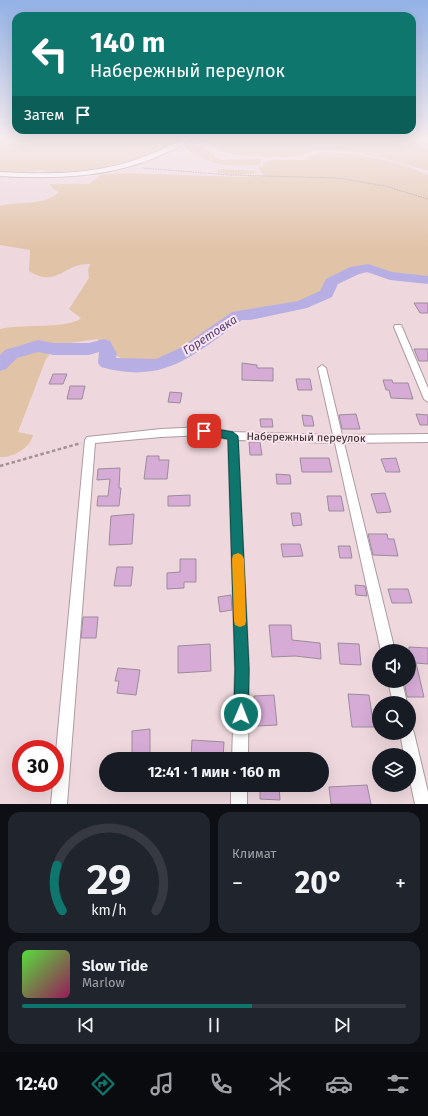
<!DOCTYPE html>
<html lang="ru">
<head>
<meta charset="utf-8">
<style>
	:root { --surface:#171b24; --page:#20242c; --text:#f1f3f6; --muted:#9ea1a6; --line:#363941; --accent:#0f766e }
	body { margin:0; font-family:"Fira Sans",sans-serif; background:var(--page); color:var(--text); height:100vh; display:flex; flex-direction:column; font-size:15px; white-space:nowrap }
	* { box-sizing:border-box; margin:0 }
	p { font-size:13px; color:var(--muted) }
	.icon { flex:none; width:22px; height:22px; fill:none; stroke:currentColor; stroke-width:2; stroke-linecap:round; stroke-linejoin:round }
	.map { position:relative; height:804px; overflow:hidden }
	.side { display:flex; flex-direction:column; gap:8px; padding:8px; background:#0d0f14; flex:1 }
	.side>* { flex:none }
	.top-card { position:absolute; left:12px; top:12px; width:404px; height:122px; border-radius:12px; box-shadow:0 4px 16px #0002; background:#0f766e; color:#fff; overflow:hidden }
	.tools { position:absolute; left:372px; top:644px; display:grid; gap:8px }
	.tools a { display:grid; place-items:center; width:44px; height:44px; border-radius:50%; background:var(--surface); box-shadow:0 4px 16px #0002; font-size:20px }
	.speed { position:absolute; left:12px; top:740px; display:flex; gap:8px; font-size:20px; font-weight:700; text-align:center }
	.speed>* { display:grid; place-content:center; width:52px; height:52px; border-radius:50%; background:var(--surface); box-shadow:0 4px 16px #0002; line-height:1 }
	.speed .limit { border:6px solid #d22; background:#fff; color:#111 }
	.pin { position:absolute; display:grid; place-items:center; width:34px; height:34px; color:#fff; margin:-17px; border-radius:8px; box-shadow:0 2px 6px #0006 }
	.me { position:absolute; width:44px; margin:-22px; rotate:1deg; stroke-linejoin:round; filter:drop-shadow(0 0 3px #0008) }
	.turn { display:flex; align-items:center; gap:14px; height:84px; padding:0 12px; font-size:18px }
	.turn .icon { width:52px; height:52px; stroke-width:2.5 }
	.turn b { display:block; font-size:28px; line-height:34px }
	.then { display:flex; align-items:center; height:38px; padding:0 12px; background:#0003; gap:8px; font-size:15px }
	.big { font-size:30px; font-weight:700; line-height:1.1 }
	.side .widget { flex:1; display:flex; flex-direction:column; justify-content:center; gap:6px; min-width:0; padding:0 14px; border-radius:12px; background:var(--page) }
	.side .dial { align-items:center; gap:0 }
	.dial svg { height:104px; overflow:visible; fill:none; stroke:var(--line); stroke-width:7; stroke-linecap:round; text-anchor:middle }
	.dial text { fill:var(--text); stroke:none }
	.song { display:flex; align-items:center; gap:12px }
	.cover { width:48px; height:48px; border-radius:6px; background:linear-gradient(135deg,hsl(110 70% 55%),hsl(330 70% 35%)) }
	.played { height:4px; border-radius:2px; background:linear-gradient(90deg,var(--accent) 60%,var(--line) 60%) }
	.keys { display:flex; justify-content:space-around; direction:ltr }
	.heat { display:flex; justify-content:space-between; align-items:center; font-size:22px; direction:ltr }
	.side .tiles { flex:1; display:grid; gap:8px; grid-template-columns:1fr 1fr }
	.widget:last-child { grid-column:span 2 }
	.trip { position:absolute; left:99px; top:752px; width:230px; height:40px; border-radius:20px; background:var(--surface); box-shadow:0 4px 16px #0002; font-weight:700; line-height:40px; text-align:center }
	.menu { display:flex; height:64px; justify-content:space-around; align-items:center; background:#090b0e; color:var(--muted) }
	.menu .icon { width:28px; height:28px }
	.menu .current { color:var(--accent) }
	.menu b { font-size:18px; color:var(--text) }
	.map>svg:first-child { display:block }
	.green { fill:#e1c3a8 }
	.lines { fill:none; stroke-linecap:round; stroke-linejoin:round }
	.river { fill:#b7afe4; fill-rule:evenodd }
	.building { fill:#d6acd7; stroke:#9a8c9a }
	.minor-casing { stroke:#af9aa0; stroke-width:2 }
	.tertiary-casing { stroke:#af9aa0; stroke-width:2 }
	.path-far1 { stroke:#a29296; stroke-width:1; stroke-dasharray:1.5 1; stroke-linecap:butt }
	.path { stroke:#a29296; stroke-width:2.5; stroke-dasharray:3.5 2.5; stroke-linecap:butt }
	.minor { fill:#fff; fill-rule:evenodd }
	.tertiary { fill:#fff; fill-rule:evenodd }
	.route { fill:#0f766e; stroke:#0a4d48 }
	.slow { fill:#f59e0b }
	.labels { text-anchor:middle; stroke-width:4; stroke-linejoin:round; paint-order:stroke }
	.street-label { font-size:11px; fill:#30282a; stroke:#fbe5ec }
	.water-label { font-size:12px; font-style:italic; fill:#4e3f7f; stroke:#fbe5ec }
</style>
</head>
<body>
<div class="map">
<svg width="428" height="804" viewBox="0 0 428 804">
	<rect width="100%" height="100%" fill="#eed8de"/>
	<!-- green -->
	<path class="green" d="M0,138H184L157,153L136,160L117,163L100,168L58,173L42,170L13,173L0,172Z
		M204,138H406L428,143V171L396,161L349,151L315,150L304,155L289,157L238,155L222,152L203,142Z
		M190,143L215,154V158L220,160L259,159H262L260,162L262,164C237,168 204,166 185,147Z
		M322,152C359,153 394,160 428,175V278L364,272L346,278L312,298L287,309L267,315L245,311L187,344L167,359L145,364L124,360L106,349L97,339L57,345L46,359L18,432L33,435C30,448 13,458 0,457V329C18,324 69,329 81,318L69,309L89,278L88,270L90,264C63,263 57,289 29,271L30,250L0,245V206C18,201 45,206 59,192L52,188L50,184H89L101,175L124,173L241,177L264,176L258,167L264,165L263,162L273,160H311L308,157Z
		M218,169L258,171C251,176 224,176 217,171Z"/>
	<g class="lines">
		<!-- river -->
		<path class="river" d="M368,264L392,272L428,276V284L390,280L367,272L359,274L338,284L332,297L307,308L250,320H242C194,355 164,385 101,367L98,363L99,352L89,355H54L38,352L17,358L6,369L0,371V355L5,350L38,340L54,343H89L104,339L110,341L117,354L116,358L156,359L180,348L232,312L298,301L320,291L326,279L350,267Z"/>
	</g>
	<!-- building -->
	<path class="building" d="M414,303H428V313H420Z
		M414,349H428V361H419Z
		M242,363L257,365V368H273V381L242,380Z
		M53,374H67L63,384H49Z
		M296,379H310L312,390H298Z
		M383,380H392L393,383H408L413,399L391,398L389,390H386Z
		M70,386H85L82,399H67Z
		M170,392L182,393L180,403L168,402Z
		M356,414L360,429H342L339,415Z
		M416,414L428,415V425H420Z
		M302,415L312,416L314,426H304Z
		M260,419H272L273,427H261Z
		M249,442H260L262,455H250Z
		M147,456H159V460H169L167,479H144Z
		M300,458H329L332,472H302Z
		M396,458L400,472H386L381,459Z
		M120,468L119,488H121L119,506H97L98,496H108L110,479L97,480L98,469Z
		M276,474L290,475L291,484H277Z
		M385,493L391,512L377,513L371,494Z
		M190,495V506H168V496Z
		M327,496H341L344,511H329Z
		M291,513H300L302,525L293,526Z
		M134,514L132,544L109,545L111,516Z
		M368,534H387L388,539H394L398,556L373,555Z
		M281,544H300L303,556L283,557Z
		M338,546H350L352,558H340Z
		M180,559H196V582H184V588L167,589V573L180,572Z
		M117,567H133L131,586H114Z
		M355,585L365,586L367,596L356,595Z
		M388,589H408L412,603H392Z
		M231,595L232,610L220,612L218,597Z
		M83,617H98L96,638H81Z
		M269,625H291L292,640L320,643L321,659L295,656L272,657Z
		M338,643L359,644L361,665L340,664Z
		M210,644L211,671L178,673V646Z
		M409,647L428,648V664L416,663L424,697H407L404,681H409Z
		M118,668L140,670L136,695L117,693L119,681H115Z
		M348,694L369,695L374,727H352Z
		M274,695L277,725L257,726L254,696Z
		M150,729V759H132V731Z
		M192,740L224,742L223,759H191Z
		M260,785H279L280,800L260,799Z
		M367,785L371,804H331L329,787Z"/>
	<g class="lines">
		<!-- minor casing -->
		<g class="minor-casing">
			<path id="minor" d="M395,325H401L402,327L428,388V402L424,399L394,327Z
				M322,365L326,368L342,435L428,434V442L344,443L395,651H381L335,443L238,440L249,669L248,759H232L235,669L228,439L203,435L161,437L95,443L67,804H51L53,783H55V763L85,440L87,437L161,429L203,427L233,432L333,435L318,368Z
				M388,681H402L407,703H393Z
				M409,727L412,728L414,733L428,792V804H415L409,776V755H404L400,733H409Z
				M231,785H247V804H231Z"/>
		</g>
		<!-- tertiary casing -->
		<g class="tertiary-casing">
			<path id="tertiary" d="M184,138H192C182,146 170,151 159,156C108,178 55,179 0,176V172C70,176 122,173 184,138Z"/>
		</g>
		<!-- path-far1 -->
		<path class="path-far1" d="M143,168L229,175L338,178L385,186L428,199"/>
		<!-- path -->
		<path class="path" d="M0,466L81,443"/>
		<!-- minor -->
		<use href="#minor" class="minor"/>
		<!-- tertiary -->
		<use href="#tertiary" class="tertiary"/>
	</g>
	<!-- sky -->
	<linearGradient id="sky" x2="0" y2="1"><stop stop-color="#94b2e6"/><stop offset="0.55" stop-color="#f7edf0"/><stop offset="1" stop-color="#f7edf0" stop-opacity="0"/></linearGradient>
	<rect width="428" height="251" fill="url(#sky)"/>
	<!-- route -->
	<path class="route" d="M204,427L233,432L238,436L249,669L248,714L246,719L241,721L236,719L234,714L235,669L228,439L200,434L199,431Z"/>
	<!-- slow -->
	<path class="slow" d="M238,553L242,555L244,559L246,621L245,625L240,627L235,625L234,621L232,559L233,555Z"/>
	<g class="labels">
		<!-- street labels -->
		<g class="street-label">
			<text transform="translate(306 437) rotate(1)" y="4">Набережный переулок</text>
		</g>
		<!-- water labels -->
		<g class="water-label">
			<text transform="translate(210 335) rotate(-33)" y="4">Горетовка</text>
		</g>
	</g>
</svg>
<div class="tools">
<a><svg class="icon" aria-label="sound" viewBox="0 0 24 24"><path d="M4 9h4l5-4v14l-5-4H4zM17 9q2 3 0 6"/></svg></a>
<a><svg class="icon" aria-label="search" viewBox="0 0 24 24"><circle cx="10" cy="10" r="6"/><path d="M15 15l6 6"/></svg></a>
<a><svg class="icon" aria-label="layers" viewBox="0 0 24 24"><path d="M12 4l9 5-9 5-9-5zM3 14l9 5 9-5"/></svg></a>
</div>
<div class="speed"><div class="limit">30</div></div>
<div class="pin" style="left:204px;top:431px;background:#d93025"><svg class="icon" aria-label="arrive" viewBox="0 0 24 24"><path d="M6 21V4h12l-3 4 3 4H6"/></svg></div>
<svg class="me" style="left:241px;top:714px" viewBox="-20 -20 40 40"><circle r="17" fill="#0f766e" stroke="#fff" stroke-width="3"/><path d="M0-11L8 9 0 5-8 9z" fill="#fff"/></svg>
<div class="trip">12:41 · 1 мин · 160 m</div>
<div class="top-card">
<div class="turn"><svg class="icon" aria-label="left" viewBox="0 0 24 24"><path d="M17 20v-9H6M10 6l-5 5 5 5"/></svg><div><b>140 m</b>Набережный переулок</div></div>
<div class="then">Затем<svg class="icon" aria-label="arrive" viewBox="0 0 24 24"><path d="M6 21V4h12l-3 4 3 4H6"/></svg></div>
</div>
</div>
<section class="side">
<div class="tiles">
<div class="widget dial"><svg viewBox="0 0 100 80">
<path d="M14 69A42 42 0 1 1 86 69"/>
<path d="M14 69A42 42 0 0 1 10 34" stroke="#0f766e"/>
<text x="50" y="56" font-size="32" font-weight="700">29</text>
<text x="50" y="72" font-size="11">km/h</text>
</svg></div>
<div class="widget"><p>Климат</p>
<div class="heat"><a>−</a><b class="big">20°</b><a>+</a></div>
</div>
<div class="widget">
<div class="song"><i class="cover"></i><div><b>Slow Tide</b><p>Marlow</p></div></div>
<div class="played"></div>
<div class="keys"><svg class="icon" aria-label="previous" viewBox="0 0 24 24"><path d="M18 5L8 12l10 7zM5 5v14"/></svg><svg class="icon" aria-label="pause" viewBox="0 0 24 24"><path d="M8 5v14M16 5v14"/></svg><svg class="icon" aria-label="next" viewBox="0 0 24 24"><path d="M6 5l10 7-10 7zM19 5v14"/></svg></div>
</div>
</div>
</section>
<nav class="menu">
<b>12:40</b>
<svg class="icon current" aria-label="directions" viewBox="0 0 24 24"><path d="M12 3l9 9-9 9-9-9zM9 14v-3h6M13 9l2 2-2 2"/></svg>
<svg class="icon" aria-label="music" viewBox="0 0 24 24"><path d="M9 18V5l10-2v13"/><circle cx="6" cy="18" r="3"/><circle cx="16" cy="16" r="3"/></svg>
<svg class="icon" aria-label="phone" viewBox="0 0 24 24"><path d="M5 4h4l2 5-3 2q2 4 5 5l2-3 5 2v4C11 20 4 13 5 4z"/></svg>
<svg class="icon" aria-label="climate" viewBox="0 0 24 24"><path d="M12 3v18M4 7l16 10M4 17L20 7"/></svg>
<svg class="icon" aria-label="car" viewBox="0 0 24 24"><path d="M5 17H2v-5l4-1 3-4h7l3 4 3 1v5h-3M9 17h6M6 11h13"/><circle cx="7" cy="17" r="2"/><circle cx="17" cy="17" r="2"/></svg>
<svg class="icon" aria-label="filters" viewBox="0 0 24 24"><path d="M4 7h16M4 17h16"/><circle cx="9" cy="7" r="2"/><circle cx="15" cy="17" r="2"/></svg>
</nav>
</body>
</html>
